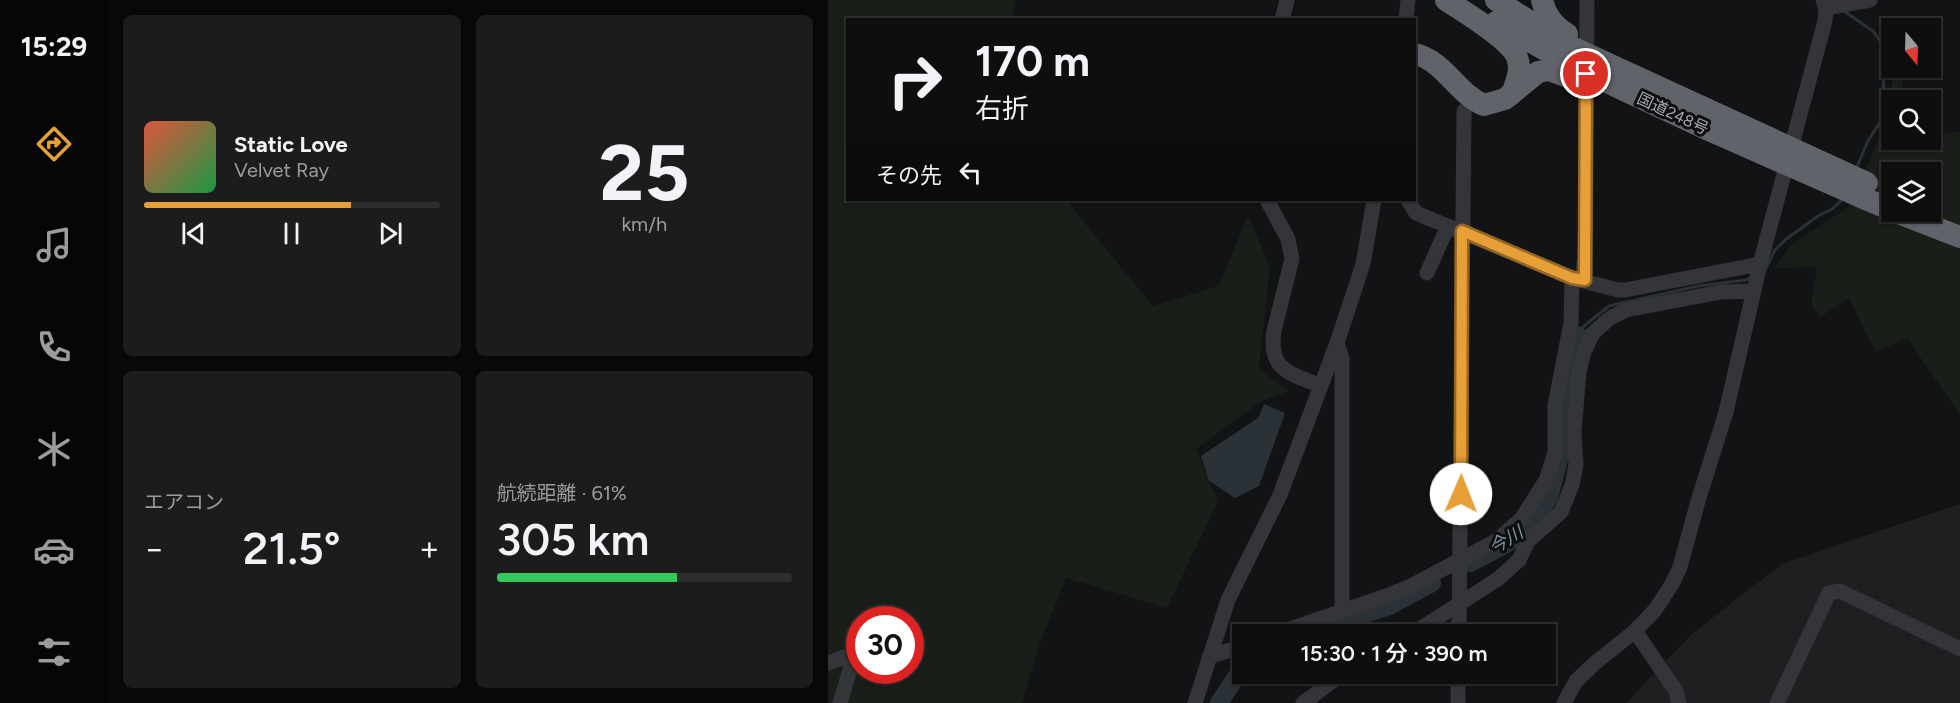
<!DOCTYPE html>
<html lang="ja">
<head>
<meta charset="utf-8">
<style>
	:root { --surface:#0e0e0f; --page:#1c1c1d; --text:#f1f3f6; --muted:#9b9c9e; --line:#2e2e2f; --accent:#e79f38 }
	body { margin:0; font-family:Figtree,"Noto Sans JP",sans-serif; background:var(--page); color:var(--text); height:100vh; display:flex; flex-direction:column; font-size:22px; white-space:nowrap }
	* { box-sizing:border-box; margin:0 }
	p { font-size:20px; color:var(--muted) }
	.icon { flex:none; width:33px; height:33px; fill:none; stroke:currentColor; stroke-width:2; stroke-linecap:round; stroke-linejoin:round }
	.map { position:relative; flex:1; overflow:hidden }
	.drawer { display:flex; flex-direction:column; gap:15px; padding:15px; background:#080808; width:720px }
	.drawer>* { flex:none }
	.top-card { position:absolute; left:18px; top:18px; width:570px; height:183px; border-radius:0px; box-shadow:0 2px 4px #0004,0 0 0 2px var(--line); background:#0e0e0f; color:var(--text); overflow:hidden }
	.needle { width:39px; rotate:161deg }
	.fabs { position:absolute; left:1053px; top:18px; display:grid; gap:12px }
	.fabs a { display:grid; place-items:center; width:60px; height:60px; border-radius:0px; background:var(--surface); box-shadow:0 2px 4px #0004,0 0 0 2px var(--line); font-size:30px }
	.speed { position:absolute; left:18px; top:606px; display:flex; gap:12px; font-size:30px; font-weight:700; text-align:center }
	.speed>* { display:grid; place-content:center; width:78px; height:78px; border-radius:50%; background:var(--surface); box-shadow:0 2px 4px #0004,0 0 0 2px var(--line); line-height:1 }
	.speed .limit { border:9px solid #d22; background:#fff; color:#111 }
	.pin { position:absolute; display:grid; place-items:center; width:51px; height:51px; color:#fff; margin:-26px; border:3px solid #fff; border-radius:50%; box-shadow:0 2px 6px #0007 }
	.me { position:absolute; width:66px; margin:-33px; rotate:1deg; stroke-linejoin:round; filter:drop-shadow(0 0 4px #0008) }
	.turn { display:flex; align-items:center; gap:21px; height:126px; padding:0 30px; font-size:27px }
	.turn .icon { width:78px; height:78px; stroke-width:2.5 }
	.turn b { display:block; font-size:42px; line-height:51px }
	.then { display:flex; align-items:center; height:57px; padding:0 30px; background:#0003; gap:12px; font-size:22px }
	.big { font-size:45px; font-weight:600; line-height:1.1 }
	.drawer .card { flex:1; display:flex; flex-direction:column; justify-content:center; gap:9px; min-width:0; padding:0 21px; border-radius:9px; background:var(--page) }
	.drawer .dial { align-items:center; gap:0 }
	.dial b { font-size:78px; line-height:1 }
	.song { display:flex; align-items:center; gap:18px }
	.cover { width:72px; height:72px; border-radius:9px; background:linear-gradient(135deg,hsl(10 70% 55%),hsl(140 70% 35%)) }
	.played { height:6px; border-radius:3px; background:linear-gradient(90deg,var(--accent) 70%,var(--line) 70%) }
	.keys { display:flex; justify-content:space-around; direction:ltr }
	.heat { display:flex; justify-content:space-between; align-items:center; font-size:33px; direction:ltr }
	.charge { height:9px; border-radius:4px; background:linear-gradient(90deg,#34c759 61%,var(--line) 0) }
	.drawer .tiles { flex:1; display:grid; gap:15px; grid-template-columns:repeat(2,1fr) }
	.trip { position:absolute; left:404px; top:624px; width:324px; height:60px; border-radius:0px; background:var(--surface); box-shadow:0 2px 4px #0004,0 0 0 2px var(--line); font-weight:600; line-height:60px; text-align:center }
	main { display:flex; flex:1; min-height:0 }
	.dock { display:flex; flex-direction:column; width:108px; justify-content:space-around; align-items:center; background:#060606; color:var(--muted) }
	.dock .icon { width:42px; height:42px }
	.dock .current { color:var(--accent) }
	.dock b { font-size:27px; color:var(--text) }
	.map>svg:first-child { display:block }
	.built { fill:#1f1f21 }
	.green { fill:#191e19; fill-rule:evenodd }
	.water { fill:#2a3237 }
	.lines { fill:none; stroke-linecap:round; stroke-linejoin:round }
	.stream { stroke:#2a3237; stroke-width:3 }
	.river { stroke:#2a3237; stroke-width:18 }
	.minor { stroke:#343539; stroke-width:15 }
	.highway { stroke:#606369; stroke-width:22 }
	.highway-bridge { stroke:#606369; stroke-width:22 }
	.route-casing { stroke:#966724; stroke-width:15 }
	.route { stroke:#e79f38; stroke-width:10 }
	.labels { text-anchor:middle; stroke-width:6; stroke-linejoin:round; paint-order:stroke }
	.street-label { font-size:16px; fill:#a5aab4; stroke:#0e0e0f }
	.water-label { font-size:18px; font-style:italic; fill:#7d9aad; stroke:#0e0e0f }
</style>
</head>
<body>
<main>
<nav class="dock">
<b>15:29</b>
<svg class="icon current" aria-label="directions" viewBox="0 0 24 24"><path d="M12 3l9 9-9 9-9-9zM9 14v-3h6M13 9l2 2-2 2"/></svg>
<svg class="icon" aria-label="music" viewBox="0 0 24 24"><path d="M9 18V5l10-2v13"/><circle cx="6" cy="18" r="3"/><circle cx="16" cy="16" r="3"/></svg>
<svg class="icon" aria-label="phone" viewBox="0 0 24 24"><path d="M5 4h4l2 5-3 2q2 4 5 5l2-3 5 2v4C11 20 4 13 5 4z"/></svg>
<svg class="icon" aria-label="climate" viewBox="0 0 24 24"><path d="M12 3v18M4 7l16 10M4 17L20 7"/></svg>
<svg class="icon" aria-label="car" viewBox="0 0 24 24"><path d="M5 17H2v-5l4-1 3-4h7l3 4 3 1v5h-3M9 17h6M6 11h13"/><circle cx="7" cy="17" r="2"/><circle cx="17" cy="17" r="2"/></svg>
<svg class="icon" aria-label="filters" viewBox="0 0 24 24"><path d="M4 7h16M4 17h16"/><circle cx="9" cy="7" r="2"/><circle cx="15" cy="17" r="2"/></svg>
</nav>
<section class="drawer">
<div class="tiles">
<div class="card">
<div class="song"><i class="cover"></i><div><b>Static Love</b><p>Velvet Ray</p></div></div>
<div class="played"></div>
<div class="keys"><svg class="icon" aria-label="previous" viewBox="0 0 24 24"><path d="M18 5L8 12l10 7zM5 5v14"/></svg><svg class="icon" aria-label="pause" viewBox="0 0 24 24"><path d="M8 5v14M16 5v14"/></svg><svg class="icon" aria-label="next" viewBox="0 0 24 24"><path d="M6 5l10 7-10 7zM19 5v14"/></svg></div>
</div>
<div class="card dial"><b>25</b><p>km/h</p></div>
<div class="card"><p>エアコン</p>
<div class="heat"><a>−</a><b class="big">21.5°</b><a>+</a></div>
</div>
<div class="card"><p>航続距離 · 61%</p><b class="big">305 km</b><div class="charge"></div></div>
</div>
</section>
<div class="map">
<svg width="1132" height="703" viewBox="0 0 1132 703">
	<rect width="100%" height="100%" fill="#121314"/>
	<!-- built -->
	<path class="built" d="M1132,504V703H798L866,632L954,564Z"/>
	<!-- green -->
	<path class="green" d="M0,0H188L184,19L20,20V200H238L325,306L391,286L420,215L442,267L431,369L461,391L432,402L368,449L390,501L339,608L238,578L212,643L194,703H0ZM32,620H82V670H32Z
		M1064,68H1075L1074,100H1064V140H1102L1103,134L1132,132V415L1079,338L1047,352L1021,298L992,317L983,304L989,267L947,268L963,245L1022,206L1063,110ZM1064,172H1102V212H1064Z"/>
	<!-- water -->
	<path class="water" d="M436,404L457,413L431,486L407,498L381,481L373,456L430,418Z"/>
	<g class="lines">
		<!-- stream -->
		<path class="stream" d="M1016,11L1046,32L1054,44L1055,58L1056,104L1052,122L1040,141L1028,169
			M937,270L947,250L957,240L990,216L1004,209L1014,200
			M749,276L750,261
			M750,335L756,326L781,306L870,286L918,280L924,277"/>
		<!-- river -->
		<path class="river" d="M642,563L675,546L698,530L721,498L732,456L741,362L750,335
			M472,634L559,607L604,583
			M391,703L414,668"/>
		<!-- minor -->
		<path class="minor" d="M998,8L1042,0
			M454,20L459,0
			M578,20L580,0
			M439,200L460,239L464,259L446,331C440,371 462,373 493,386
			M580,200L588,213L744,278L790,290H797L932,264
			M599,273L620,226
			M757,281L759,0
			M509,343L514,359V612
			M807,631L848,691L851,703
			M447,634L561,595L583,586L668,541L694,518L718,480L727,453V405L743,323L744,278
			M584,634L670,579L691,560L700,541L733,512L744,485L748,465L746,432L751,372L756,352L765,333L782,318L798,310L893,292L925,291
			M631,634L636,111
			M381,657L414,646
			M0,663L27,653
			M12,703L27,653
			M367,703L400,600L452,495L509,343L535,264L546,200
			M475,703L514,674
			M630,703V674
			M736,703L748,681L767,663L807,631L827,610L844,584L852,567L870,501L898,412L932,264L997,21L998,8L995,0
			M949,703L1001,593L1012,591L1132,649"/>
		<!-- highway -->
		<path class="highway" d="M618,0C636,12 681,38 689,57C694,69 688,83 684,94
			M668,0L732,41L750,50
			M714,0C718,16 725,25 739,34
			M668,22L747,67
			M586,54C615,59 629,94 656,105L677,99L710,72L721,70L748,80
			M1033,197L1064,210
			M1068,212L1132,237"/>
		<!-- highway-bridge -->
		<path class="highway-bridge" d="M750,50L1039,183
			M747,67L883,131L1033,197"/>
	</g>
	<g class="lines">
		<!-- route casing -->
		<g class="route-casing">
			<path id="route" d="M633,494L634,231L744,278L757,280L758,74"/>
		</g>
		<!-- route -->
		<use href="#route" class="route"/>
	</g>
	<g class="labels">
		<!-- street labels -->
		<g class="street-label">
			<text transform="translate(845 113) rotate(25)" y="6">国道248号</text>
		</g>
		<!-- water labels -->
		<g class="water-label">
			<text transform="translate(678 540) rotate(-31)" y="6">今川</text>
		</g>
	</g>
</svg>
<div class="fabs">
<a><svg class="needle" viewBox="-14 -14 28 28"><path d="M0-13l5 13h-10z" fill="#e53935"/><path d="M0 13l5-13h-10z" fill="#9b9c9e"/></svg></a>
<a><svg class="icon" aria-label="search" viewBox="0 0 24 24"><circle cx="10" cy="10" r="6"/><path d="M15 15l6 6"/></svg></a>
<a><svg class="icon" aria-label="layers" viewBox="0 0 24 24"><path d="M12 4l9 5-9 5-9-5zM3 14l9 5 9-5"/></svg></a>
</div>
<div class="speed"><div class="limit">30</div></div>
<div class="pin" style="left:758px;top:74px;background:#d93025"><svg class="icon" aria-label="arrive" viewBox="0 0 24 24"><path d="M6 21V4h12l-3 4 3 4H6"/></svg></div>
<svg class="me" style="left:633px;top:494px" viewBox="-20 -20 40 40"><circle r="19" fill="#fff"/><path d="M0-13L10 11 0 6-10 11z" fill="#e79f38"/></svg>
<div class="trip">15:30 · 1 分 · 390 m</div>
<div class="top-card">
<div class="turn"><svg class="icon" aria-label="right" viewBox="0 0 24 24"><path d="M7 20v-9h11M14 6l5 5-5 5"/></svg><div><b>170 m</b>右折</div></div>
<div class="then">その先<svg class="icon" aria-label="left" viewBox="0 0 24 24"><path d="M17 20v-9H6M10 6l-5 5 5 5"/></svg></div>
</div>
</div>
</main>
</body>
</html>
